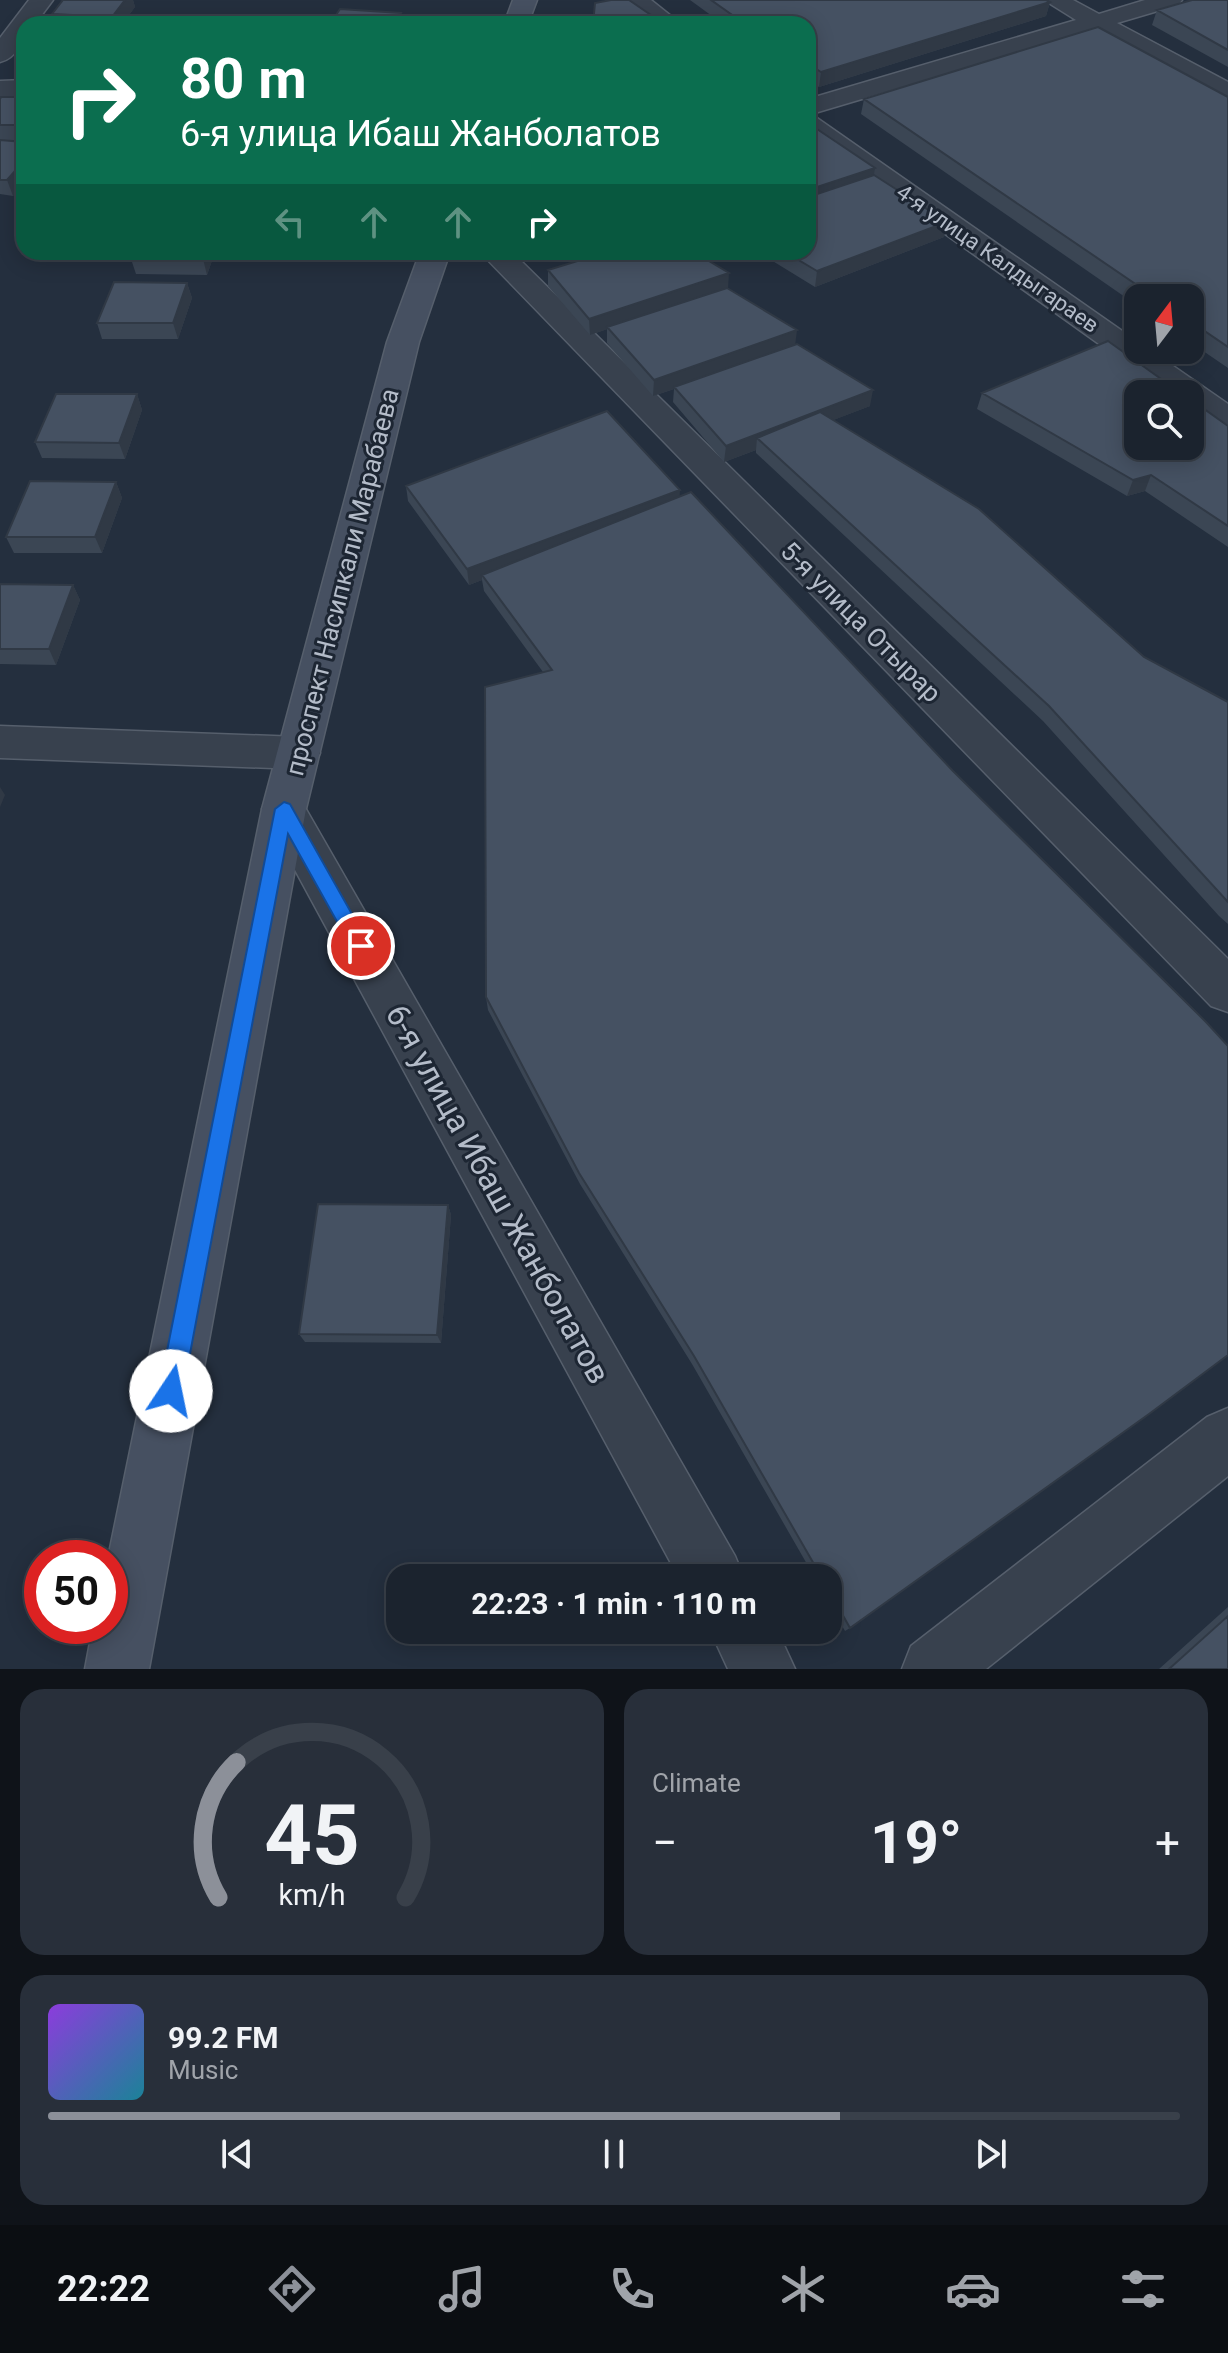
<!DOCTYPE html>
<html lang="en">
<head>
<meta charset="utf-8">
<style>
	:root { --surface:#1b232e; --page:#282f3a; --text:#f1f3f6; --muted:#a0a4aa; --line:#39404a; --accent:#8c9099 }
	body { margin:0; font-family:Roboto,sans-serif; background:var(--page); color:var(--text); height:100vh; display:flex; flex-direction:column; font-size:30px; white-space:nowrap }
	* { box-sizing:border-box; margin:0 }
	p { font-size:26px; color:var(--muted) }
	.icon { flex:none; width:44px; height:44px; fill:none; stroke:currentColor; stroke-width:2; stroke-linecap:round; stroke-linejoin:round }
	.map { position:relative; height:1669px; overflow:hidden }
	.details { display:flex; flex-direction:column; gap:20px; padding:20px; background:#0f1319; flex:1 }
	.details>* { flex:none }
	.top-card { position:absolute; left:16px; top:16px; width:800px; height:244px; border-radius:24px; box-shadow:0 4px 20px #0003,0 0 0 2px var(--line); background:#0b6e4f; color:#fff; overflow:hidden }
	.needle { width:52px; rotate:16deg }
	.controls { position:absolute; left:1124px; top:284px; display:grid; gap:16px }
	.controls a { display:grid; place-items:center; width:80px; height:80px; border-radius:16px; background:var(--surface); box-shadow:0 4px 20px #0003,0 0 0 2px var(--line); font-size:40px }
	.speed { position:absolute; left:24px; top:1540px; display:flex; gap:16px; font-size:40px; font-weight:700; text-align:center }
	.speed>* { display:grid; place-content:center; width:104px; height:104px; border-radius:50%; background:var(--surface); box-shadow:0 4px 20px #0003,0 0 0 2px var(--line); line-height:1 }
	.speed .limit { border:12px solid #d22; background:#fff; color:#111 }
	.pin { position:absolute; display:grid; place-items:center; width:68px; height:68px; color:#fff; margin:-34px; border:4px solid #fff; border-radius:50%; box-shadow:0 2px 8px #0007 }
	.me { position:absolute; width:88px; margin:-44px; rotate:11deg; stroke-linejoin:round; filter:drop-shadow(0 0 6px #0008) }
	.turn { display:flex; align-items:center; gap:28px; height:168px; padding:0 32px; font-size:36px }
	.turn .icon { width:104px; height:104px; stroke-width:2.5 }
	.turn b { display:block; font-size:56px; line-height:68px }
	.lanes { display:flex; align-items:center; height:76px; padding:0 32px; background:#0003; justify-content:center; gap:40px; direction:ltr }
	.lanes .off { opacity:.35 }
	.big { font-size:60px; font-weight:700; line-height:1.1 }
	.details .tile { flex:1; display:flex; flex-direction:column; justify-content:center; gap:12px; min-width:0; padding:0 28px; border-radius:24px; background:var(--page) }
	.details .dial { align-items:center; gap:0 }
	.dial svg { height:208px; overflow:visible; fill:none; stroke:var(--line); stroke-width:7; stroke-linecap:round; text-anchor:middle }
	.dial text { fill:var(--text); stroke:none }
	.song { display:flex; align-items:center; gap:24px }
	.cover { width:96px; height:96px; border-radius:12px; background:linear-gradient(135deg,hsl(270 70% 55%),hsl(190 70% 35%)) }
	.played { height:8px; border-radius:4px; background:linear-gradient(90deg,var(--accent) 70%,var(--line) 70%) }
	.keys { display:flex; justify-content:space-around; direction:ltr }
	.heat { display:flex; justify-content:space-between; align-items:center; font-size:44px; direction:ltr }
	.details .tiles { flex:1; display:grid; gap:20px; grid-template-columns:1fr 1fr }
	.tile:last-child { grid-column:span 2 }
	.trip { position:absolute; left:386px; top:1564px; width:456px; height:80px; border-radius:24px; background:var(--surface); box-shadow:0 4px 20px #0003,0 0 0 2px var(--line); font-weight:700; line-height:80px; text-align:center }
	.tab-bar { display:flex; height:128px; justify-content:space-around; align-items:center; background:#0b0e12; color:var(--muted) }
	.tab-bar .icon { width:56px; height:56px }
	.tab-bar .on { color:var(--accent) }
	.tab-bar b { font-size:36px; color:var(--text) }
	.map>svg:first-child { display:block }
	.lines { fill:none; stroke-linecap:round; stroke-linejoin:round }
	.street-casing { stroke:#565f6c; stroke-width:3 }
	.secondary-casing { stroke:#565f6c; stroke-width:3 }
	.street { fill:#38414e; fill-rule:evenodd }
	.secondary { fill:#465061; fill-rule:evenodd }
	.wall { fill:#3b4654 }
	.shaded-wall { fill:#303945 }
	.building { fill:#455162; stroke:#303945; stroke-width:2 }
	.route { fill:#1a73e8; stroke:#114b97; stroke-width:2 }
	.labels { text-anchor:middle; stroke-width:6; stroke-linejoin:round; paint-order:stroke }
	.far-street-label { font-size:22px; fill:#b4bcc9; stroke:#1d2633 }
	.street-label { font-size:26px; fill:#b4bcc9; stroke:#1d2633 }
	.near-street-label { font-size:32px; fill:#b4bcc9; stroke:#1d2633 }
</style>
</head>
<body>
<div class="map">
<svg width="1228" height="1669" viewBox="0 0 1228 1669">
	<rect width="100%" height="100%" fill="#242f3e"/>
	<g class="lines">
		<!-- street casing -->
		<g class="street-casing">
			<path id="street" d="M29,0H53L35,24H24C24,40 17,58 0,62V38Z
				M624,0H651L681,24H654Z
				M1044,0H1073L1099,14L1145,0H1182L1178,5L1117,23L1228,82V100L1094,30L808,115V99L1076,20Z
				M24,80V96L0,97V81Z
				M808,116L817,118L1138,342V350H1150L1228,404V430L1216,427L1190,409V394H1169L808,136Z
				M480,252H512L1228,959V1012L1211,1006Z
				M0,726L299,737L314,742L320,753L314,764L299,769L0,758Z
				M284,792L299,797L735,1556L744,1578H679L262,809L269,797Z
				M1228,1408V1476L986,1669H902L911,1646L1207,1417Z
				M710,1630H777L795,1669H728Z"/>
		</g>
		<!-- secondary casing -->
		<g class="secondary-casing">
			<path id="secondary" d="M513,0H537L528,24H504Z
				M420,252H450L419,342L306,809L149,1669H85L93,1626H110V1558H108L262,809L387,342Z"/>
		</g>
		<!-- street -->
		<use href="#street" class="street"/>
		<!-- secondary -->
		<use href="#secondary" class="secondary"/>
	</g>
	<!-- wall -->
	<path class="wall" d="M63,0H133L135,7L122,24H55L52,14Z
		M690,0H1046L1050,2L1046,16L819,87L808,80V24H723Z
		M1228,0V67L1152,25L1157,10Z
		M24,97V140H0V99Z
		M1228,97V368L1190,342V298H1138V306L861,114L864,99Z
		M0,140L24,142V183L13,196L0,194Z
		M875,168L874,175L947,222L944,237L815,287L758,252H808Z
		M133,252H215L207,275L136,274L131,259Z
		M548,270L728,288L870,406L833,420L1144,657L1228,702V924L1219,916L1043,721L756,453V450L724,462L673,402L674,389L653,396L607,343V329L590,335L548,286Z
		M187,283L192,298L178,339H102L97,323Z
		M982,393L1228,426V547L1145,491L1127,496L977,409Z
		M137,394L142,410L125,459L42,458L35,442Z
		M116,482L122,498L102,553H14L6,537Z
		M406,486L679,496L850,1628L845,1631L828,1601V1578H815L692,1364L580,1184L488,1010L486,997L543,672L484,591L482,580L469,585L408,501Z
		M0,584L73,585L80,600L56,665L0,664Z
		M448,1205L451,1215L441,1343L305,1342L299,1334Z
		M1228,1607V1669H1159Z"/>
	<!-- shaded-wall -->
	<path class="shaded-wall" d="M125,0H133L135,7L122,24H114L112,17Z
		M1050,2L1046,16L819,87L821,72Z
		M401,13L403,24H395Z
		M24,161V183L13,196L7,180Z
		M875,168L872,190L808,212V190Z
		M947,222L944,237L815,287L817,271Z
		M205,252H215L207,275L203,259Z
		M729,273L728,289L590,335L589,319Z
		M187,283L192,298L178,339L173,323Z
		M797,330L795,346L674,387V389L653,396L654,380Z
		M873,390L870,406L766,446L757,438L756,450L724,462L726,446Z
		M137,394L142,410L125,459L119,443Z
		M1151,475L1145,491L1127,496L1133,480Z
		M116,482L122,498L102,553L95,537Z
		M680,490L679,506L482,575V580L469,585L467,569Z
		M73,585L80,600L56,665L49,649Z
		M0,787L5,795L0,807Z
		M448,1205L451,1215L441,1343L437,1335Z"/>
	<!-- building -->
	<path class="building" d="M63,0H125L112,17L52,14Z
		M611,0H629L664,24H593L595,3Z
		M711,0H1046L1050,2L821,72L808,64V24H745Z
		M1192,0H1228V50L1157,10Z
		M340,9L401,13L395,24H330Z
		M1098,27L1228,97V347L1190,321V298H1156L864,99Z
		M1,97H24V125H0V99Z
		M808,123L875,168L808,190Z
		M0,140L24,142V161L7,180H0Z
		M874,175L947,222L817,271L785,252H808V197Z
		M133,252H205L203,259H131Z
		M607,252H694L729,273L589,319L548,270Z
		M114,282L187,283L173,323H97Z
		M727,288L797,330L654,380L607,327Z
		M1108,341L1182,394H1138V446H1190V399L1228,426V526L1151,475L1133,480L982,393Z
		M797,344L873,390L726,446L674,387Z
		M56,394H137L119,443L35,442Z
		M607,411L680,490L467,569L406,486Z
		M820,412L979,509L1144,657L1228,702V902L1049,706L757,438Z
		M30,481L116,482L95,537H6Z
		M691,492L953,771L1206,1022L1228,1046V1355L1149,1414L850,1628L828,1589V1578H822L694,1356L579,1173L486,997L485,687L552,670L482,575Z
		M0,584L73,585L49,649H0Z
		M318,1204L448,1205L437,1335L299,1334Z
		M1228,1616V1669H1169Z"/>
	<!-- route -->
	<path class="route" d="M284,802L290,804L370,946L367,952L361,955L354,952L288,834L183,1391L179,1399L171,1403L162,1399L159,1391L275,809Z"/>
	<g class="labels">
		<!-- far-street labels -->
		<g class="far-street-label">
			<text transform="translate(998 258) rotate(35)" y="8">4-я улица Калдыгараев</text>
		</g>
		<!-- street labels -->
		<g class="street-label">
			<text transform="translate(342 582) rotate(-76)" y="9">проспект Насипкали Марабаева</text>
			<text transform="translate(861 622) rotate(45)" y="9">5-я улица Отырар</text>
		</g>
		<!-- near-street labels -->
		<g class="near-street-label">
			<text transform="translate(498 1194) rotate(61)" y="11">6-я улица Ибаш Жанболатов</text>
		</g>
	</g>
</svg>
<div class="controls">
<a><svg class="needle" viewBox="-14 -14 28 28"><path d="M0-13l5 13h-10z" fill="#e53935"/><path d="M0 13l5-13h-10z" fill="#a0a4aa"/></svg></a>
<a><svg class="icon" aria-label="search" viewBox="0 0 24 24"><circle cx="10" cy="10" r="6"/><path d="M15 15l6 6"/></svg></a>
</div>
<div class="speed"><div class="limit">50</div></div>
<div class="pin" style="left:361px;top:946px;background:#d93025"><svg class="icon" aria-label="arrive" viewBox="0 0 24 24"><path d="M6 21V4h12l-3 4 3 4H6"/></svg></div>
<svg class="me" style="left:171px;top:1391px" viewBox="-20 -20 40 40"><circle r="19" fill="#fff"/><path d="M0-13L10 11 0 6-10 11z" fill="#1a73e8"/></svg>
<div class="trip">22:23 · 1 min · 110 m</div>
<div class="top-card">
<div class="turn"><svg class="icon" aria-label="right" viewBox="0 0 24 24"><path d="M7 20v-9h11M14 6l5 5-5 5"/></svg><div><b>80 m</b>6-я улица Ибаш Жанболатов</div></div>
<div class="lanes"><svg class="icon off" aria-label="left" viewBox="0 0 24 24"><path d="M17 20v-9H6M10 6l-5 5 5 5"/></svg><svg class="icon off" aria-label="ahead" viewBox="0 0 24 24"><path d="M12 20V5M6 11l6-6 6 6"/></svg><svg class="icon off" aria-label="ahead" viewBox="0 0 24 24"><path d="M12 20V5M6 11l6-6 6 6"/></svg><svg class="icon" aria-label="right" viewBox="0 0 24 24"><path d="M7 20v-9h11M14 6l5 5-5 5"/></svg></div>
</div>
</div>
<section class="details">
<div class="tiles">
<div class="tile dial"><svg viewBox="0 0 100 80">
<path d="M14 69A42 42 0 1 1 86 69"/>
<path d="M14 69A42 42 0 0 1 21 17" stroke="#8c9099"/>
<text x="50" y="56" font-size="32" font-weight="700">45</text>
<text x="50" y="72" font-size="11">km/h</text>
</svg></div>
<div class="tile"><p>Climate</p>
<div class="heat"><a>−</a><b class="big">19°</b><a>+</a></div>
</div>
<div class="tile">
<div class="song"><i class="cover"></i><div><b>99.2 FM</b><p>Music</p></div></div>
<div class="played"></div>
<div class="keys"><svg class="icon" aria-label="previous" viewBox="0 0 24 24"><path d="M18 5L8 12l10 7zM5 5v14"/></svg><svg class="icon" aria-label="pause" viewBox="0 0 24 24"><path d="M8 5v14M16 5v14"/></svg><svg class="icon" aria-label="next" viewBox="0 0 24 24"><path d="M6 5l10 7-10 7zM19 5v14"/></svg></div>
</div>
</div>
</section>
<nav class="tab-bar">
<b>22:22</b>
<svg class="icon on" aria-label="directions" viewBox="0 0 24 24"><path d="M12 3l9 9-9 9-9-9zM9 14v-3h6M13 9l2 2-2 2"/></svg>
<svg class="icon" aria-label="music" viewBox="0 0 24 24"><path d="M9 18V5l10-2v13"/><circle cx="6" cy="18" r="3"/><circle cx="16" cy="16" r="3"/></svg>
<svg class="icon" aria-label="phone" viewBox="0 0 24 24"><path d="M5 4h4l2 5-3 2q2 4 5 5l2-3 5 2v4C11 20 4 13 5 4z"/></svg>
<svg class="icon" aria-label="climate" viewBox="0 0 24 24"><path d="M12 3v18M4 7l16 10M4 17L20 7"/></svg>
<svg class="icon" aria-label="car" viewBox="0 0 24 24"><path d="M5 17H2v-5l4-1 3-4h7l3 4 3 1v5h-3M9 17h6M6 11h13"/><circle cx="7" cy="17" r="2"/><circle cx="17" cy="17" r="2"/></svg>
<svg class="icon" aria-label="filters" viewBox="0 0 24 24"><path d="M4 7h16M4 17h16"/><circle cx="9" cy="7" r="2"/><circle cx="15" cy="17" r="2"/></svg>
</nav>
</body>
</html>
